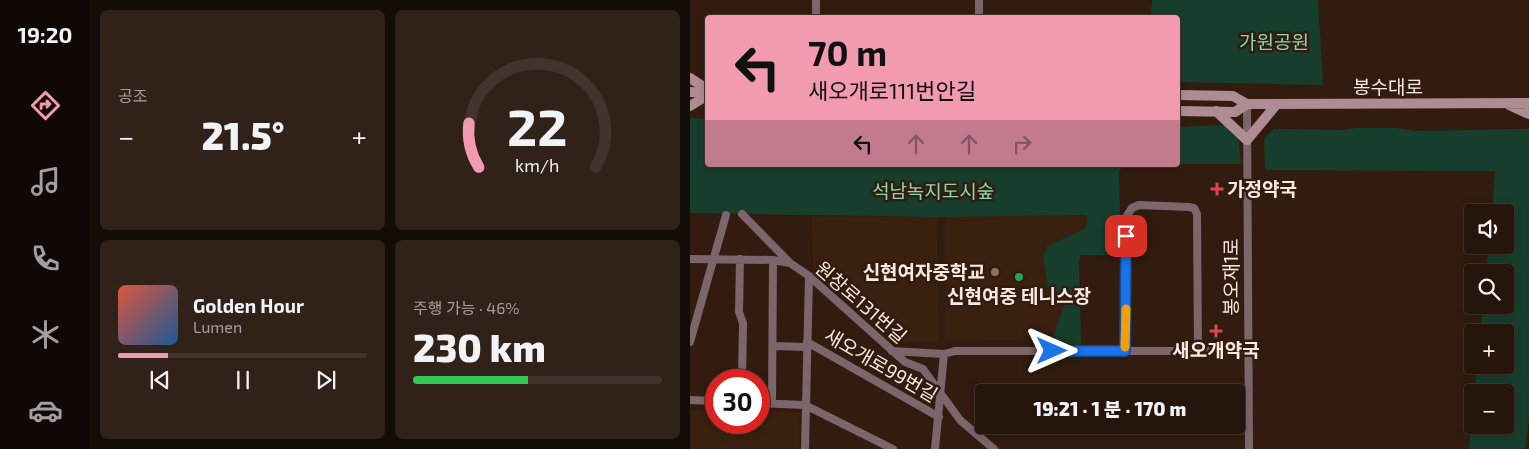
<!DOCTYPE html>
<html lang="ko">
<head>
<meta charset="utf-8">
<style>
	:root { --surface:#25150b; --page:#312219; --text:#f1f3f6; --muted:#a39f9d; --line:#42342c; --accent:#f29ab0 }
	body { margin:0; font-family:"Exo 2","Noto Sans KR",sans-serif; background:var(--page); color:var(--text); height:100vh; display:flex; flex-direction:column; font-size:19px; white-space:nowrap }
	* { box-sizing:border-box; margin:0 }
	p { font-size:16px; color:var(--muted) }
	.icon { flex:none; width:28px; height:28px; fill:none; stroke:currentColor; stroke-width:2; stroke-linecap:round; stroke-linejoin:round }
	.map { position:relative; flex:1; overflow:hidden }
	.details { display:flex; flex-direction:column; gap:10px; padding:10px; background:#140c06; width:600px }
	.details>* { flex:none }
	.banner { position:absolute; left:15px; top:15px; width:475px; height:152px; border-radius:5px; box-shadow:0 2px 8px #0003,0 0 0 1px var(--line); background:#f29ab0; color:#111; overflow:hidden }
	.buttons { position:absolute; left:774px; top:204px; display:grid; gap:10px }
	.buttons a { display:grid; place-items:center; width:50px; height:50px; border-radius:5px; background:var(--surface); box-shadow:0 2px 8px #0003,0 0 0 1px var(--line); font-size:25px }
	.speed { position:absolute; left:15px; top:369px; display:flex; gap:10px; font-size:25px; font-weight:700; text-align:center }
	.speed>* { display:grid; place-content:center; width:65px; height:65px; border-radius:50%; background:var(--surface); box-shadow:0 2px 8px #0003,0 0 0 1px var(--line); line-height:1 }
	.speed .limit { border:8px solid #d22; background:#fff; color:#111 }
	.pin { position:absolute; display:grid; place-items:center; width:42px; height:42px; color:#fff; margin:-21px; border-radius:10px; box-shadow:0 2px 8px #0006 }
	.me { position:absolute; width:55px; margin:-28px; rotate:90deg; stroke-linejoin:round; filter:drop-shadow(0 0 4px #0008) }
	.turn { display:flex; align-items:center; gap:18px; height:105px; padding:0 20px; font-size:22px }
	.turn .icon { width:65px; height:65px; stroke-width:2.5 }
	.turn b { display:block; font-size:35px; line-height:42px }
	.lanes { display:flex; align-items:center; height:48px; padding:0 20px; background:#0003; justify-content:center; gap:25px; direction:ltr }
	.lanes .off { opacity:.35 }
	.big { font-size:38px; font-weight:800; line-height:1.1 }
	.details .widget { flex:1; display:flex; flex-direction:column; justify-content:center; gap:8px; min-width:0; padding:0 18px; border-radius:8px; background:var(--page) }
	.details .dial { align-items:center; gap:0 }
	.dial svg { height:130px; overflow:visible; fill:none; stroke:var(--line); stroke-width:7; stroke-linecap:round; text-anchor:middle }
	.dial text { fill:var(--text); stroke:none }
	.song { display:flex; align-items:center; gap:15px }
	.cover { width:60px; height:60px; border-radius:8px; background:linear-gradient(135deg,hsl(10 70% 55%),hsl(210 70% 35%)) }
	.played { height:5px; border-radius:2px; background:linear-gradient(90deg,var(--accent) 20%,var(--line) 20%) }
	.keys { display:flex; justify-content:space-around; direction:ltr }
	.heat { display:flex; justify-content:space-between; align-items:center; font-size:28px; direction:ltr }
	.charge { height:8px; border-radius:4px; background:linear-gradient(90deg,#34c759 46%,var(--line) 0) }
	.details .tiles { flex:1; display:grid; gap:10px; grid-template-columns:repeat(2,1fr) }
	.trip { position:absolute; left:285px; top:384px; width:270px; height:50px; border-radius:5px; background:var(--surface); box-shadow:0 2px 8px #0003,0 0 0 1px var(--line); font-weight:800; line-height:50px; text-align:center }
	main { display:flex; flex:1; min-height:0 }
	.dock { display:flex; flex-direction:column; width:90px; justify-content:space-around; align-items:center; background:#0f0804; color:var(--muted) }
	.dock .icon { width:35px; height:35px }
	.dock .active { color:var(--accent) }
	.dock b { font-size:22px; color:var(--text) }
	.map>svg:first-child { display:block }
	.built { fill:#3a200e }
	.green { fill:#173e2c }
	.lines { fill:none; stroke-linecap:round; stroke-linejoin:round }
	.street { stroke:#7c666b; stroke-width:8 }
	.secondary { stroke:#af8c94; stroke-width:10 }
	.route-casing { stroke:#114b97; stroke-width:12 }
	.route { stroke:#1a73e8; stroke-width:9 }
	.slow { stroke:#f59e0b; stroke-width:9 }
	.health-dot { fill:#e0444e; stroke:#311c0f; stroke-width:2 }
	.education-dot { fill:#8d6e63; stroke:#311c0f; stroke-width:2 }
	.leisure-dot { fill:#2e9e5b; stroke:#311c0f; stroke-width:2 }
	.labels { text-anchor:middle; stroke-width:5; stroke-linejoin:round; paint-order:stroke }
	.park-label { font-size:19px; fill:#89d6af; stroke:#311c0f }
	.street-label { font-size:19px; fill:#f9eae1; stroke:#311c0f }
	.poi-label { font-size:19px; font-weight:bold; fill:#f9eae1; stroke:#311c0f }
</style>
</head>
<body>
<main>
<nav class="dock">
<b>19:20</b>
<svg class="icon active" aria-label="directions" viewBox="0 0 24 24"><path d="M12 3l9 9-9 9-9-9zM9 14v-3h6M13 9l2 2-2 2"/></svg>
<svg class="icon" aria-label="music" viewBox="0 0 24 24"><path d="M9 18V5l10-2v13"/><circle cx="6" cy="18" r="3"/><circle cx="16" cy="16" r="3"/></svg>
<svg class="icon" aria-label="phone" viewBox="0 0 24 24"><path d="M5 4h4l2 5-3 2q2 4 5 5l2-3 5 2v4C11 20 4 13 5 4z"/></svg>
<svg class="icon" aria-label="climate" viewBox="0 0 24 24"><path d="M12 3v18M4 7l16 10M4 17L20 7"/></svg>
<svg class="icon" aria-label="car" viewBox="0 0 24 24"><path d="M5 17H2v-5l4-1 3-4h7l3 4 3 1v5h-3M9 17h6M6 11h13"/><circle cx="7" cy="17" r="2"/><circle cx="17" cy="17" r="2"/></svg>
</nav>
<section class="details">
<div class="tiles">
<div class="widget"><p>공조</p>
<div class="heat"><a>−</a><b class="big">21.5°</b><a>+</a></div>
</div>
<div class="widget dial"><svg viewBox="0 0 100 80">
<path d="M14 69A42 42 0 1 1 86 69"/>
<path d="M14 69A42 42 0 0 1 8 42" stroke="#f29ab0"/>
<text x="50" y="56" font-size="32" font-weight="700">22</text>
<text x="50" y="72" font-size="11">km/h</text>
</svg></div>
<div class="widget">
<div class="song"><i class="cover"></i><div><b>Golden Hour</b><p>Lumen</p></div></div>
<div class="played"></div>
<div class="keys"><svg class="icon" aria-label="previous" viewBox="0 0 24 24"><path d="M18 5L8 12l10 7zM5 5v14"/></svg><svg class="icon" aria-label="pause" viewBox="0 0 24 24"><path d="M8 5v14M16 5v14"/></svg><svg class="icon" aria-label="next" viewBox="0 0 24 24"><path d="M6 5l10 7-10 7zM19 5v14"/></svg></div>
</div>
<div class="widget"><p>주행 가능 · 46%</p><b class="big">230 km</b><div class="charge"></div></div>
</div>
</section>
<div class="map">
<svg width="839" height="449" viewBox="0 0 839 449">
	<rect width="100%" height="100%" fill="#311c0f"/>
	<!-- built -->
	<path class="built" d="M397,214L396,228L358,246V288L374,305L367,329L362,339L255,341V217Z
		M122,216L247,217L249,342L208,343L123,267Z
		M0,410H26V422H69V411L110,412L109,449H0Z"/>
	<!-- green -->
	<path class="green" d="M462,0H628L633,85L488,82V18L461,17Z
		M0,118L17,119L18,165H434L429,171L431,255H391L389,260L391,345L360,347L374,305L358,288L353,256L358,246L396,228L397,215L247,217L0,213Z
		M533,125L548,135L551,164H488V127Z
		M665,128H707L726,131L839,129V418L835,449H779L782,416V425H815V392H785L787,365H815V332H790L793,305H815V272H796L799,245H815V212H802L805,171L575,170L574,138L584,129L652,130Z"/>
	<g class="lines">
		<!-- street -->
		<path class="street" d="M126,0V18
			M289,0V18
			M557,104L559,449
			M52,214L100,263
			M0,259L83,260L100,263L119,276L215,362L233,369L270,420L304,449
			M50,259L49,312L53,323L52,380
			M0,342L36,215
			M117,342L249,417
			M83,346L117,347
			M202,351L254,354L265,351H558
			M435,351L436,217L442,208L449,205L498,207L504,208L507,214L508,351
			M0,400L26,401
			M69,403L115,405L203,449
			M82,403L83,260
			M115,449L119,276
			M245,449L254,354"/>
		<!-- secondary -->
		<path class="secondary" d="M0,78L18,90
			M0,92L18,93
			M488,95L543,96L557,104L839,103
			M819,105L839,114
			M0,106L18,95
			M488,111L545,112L557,104
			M526,111L557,140L586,105"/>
	</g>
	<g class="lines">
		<!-- route casing -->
		<g class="route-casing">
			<path id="route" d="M362,351H435L436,236"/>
		</g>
		<!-- route -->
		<use href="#route" class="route"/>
		<!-- slow -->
		<path class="slow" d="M435,347L436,309"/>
	</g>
	<!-- markers -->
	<g class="health-dot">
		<path d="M524.5 181.5h5v5h5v5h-5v5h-5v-5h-5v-5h5z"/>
		<path d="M523.5 323.5h5v5h5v5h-5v5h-5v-5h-5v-5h5z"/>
	</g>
	<circle class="education-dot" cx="305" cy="272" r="5"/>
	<circle class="leisure-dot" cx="329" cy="277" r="5"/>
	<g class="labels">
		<!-- park labels -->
		<g class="park-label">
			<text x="584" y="49">가원공원</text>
			<text x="243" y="198">석남녹지도시숲</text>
		</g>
		<!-- street labels -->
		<g class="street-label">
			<text x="698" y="94">봉수대로</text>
			<text transform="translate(541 277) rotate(-90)" y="7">봉오재1로</text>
			<text transform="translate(171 302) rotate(41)" y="7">원창로131번길</text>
			<text transform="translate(191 365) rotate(30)" y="7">새오개로99번길</text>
		</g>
		<!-- poi labels -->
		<g class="poi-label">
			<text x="537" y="196" text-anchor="start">가정약국</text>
			<text x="295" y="279" text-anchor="end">신현여자중학교</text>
			<text x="329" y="303">신현여중 테니스장</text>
			<text x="526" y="357">새오개약국</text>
		</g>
	</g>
</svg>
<div class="buttons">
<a><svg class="icon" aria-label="sound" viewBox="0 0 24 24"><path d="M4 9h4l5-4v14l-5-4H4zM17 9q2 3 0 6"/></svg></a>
<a><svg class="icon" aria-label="search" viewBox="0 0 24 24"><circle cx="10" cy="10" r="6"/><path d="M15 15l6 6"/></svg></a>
<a>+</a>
<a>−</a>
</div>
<div class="speed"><div class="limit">30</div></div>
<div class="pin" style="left:436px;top:236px;background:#d93025"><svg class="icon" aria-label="arrive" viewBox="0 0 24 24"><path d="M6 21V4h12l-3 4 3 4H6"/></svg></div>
<svg class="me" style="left:362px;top:351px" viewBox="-20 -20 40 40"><path d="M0-17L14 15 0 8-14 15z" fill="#1a73e8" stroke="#fff" stroke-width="4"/></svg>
<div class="trip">19:21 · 1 분 · 170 m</div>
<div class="banner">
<div class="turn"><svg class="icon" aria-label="left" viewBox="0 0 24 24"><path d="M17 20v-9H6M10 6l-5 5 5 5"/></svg><div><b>70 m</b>새오개로111번안길</div></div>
<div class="lanes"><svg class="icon" aria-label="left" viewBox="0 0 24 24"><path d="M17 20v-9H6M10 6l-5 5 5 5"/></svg><svg class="icon off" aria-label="ahead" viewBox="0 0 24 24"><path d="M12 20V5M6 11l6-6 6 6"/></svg><svg class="icon off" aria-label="ahead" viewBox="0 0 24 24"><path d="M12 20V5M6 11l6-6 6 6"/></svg><svg class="icon off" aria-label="right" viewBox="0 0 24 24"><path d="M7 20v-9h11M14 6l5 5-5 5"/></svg></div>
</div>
</div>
</main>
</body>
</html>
